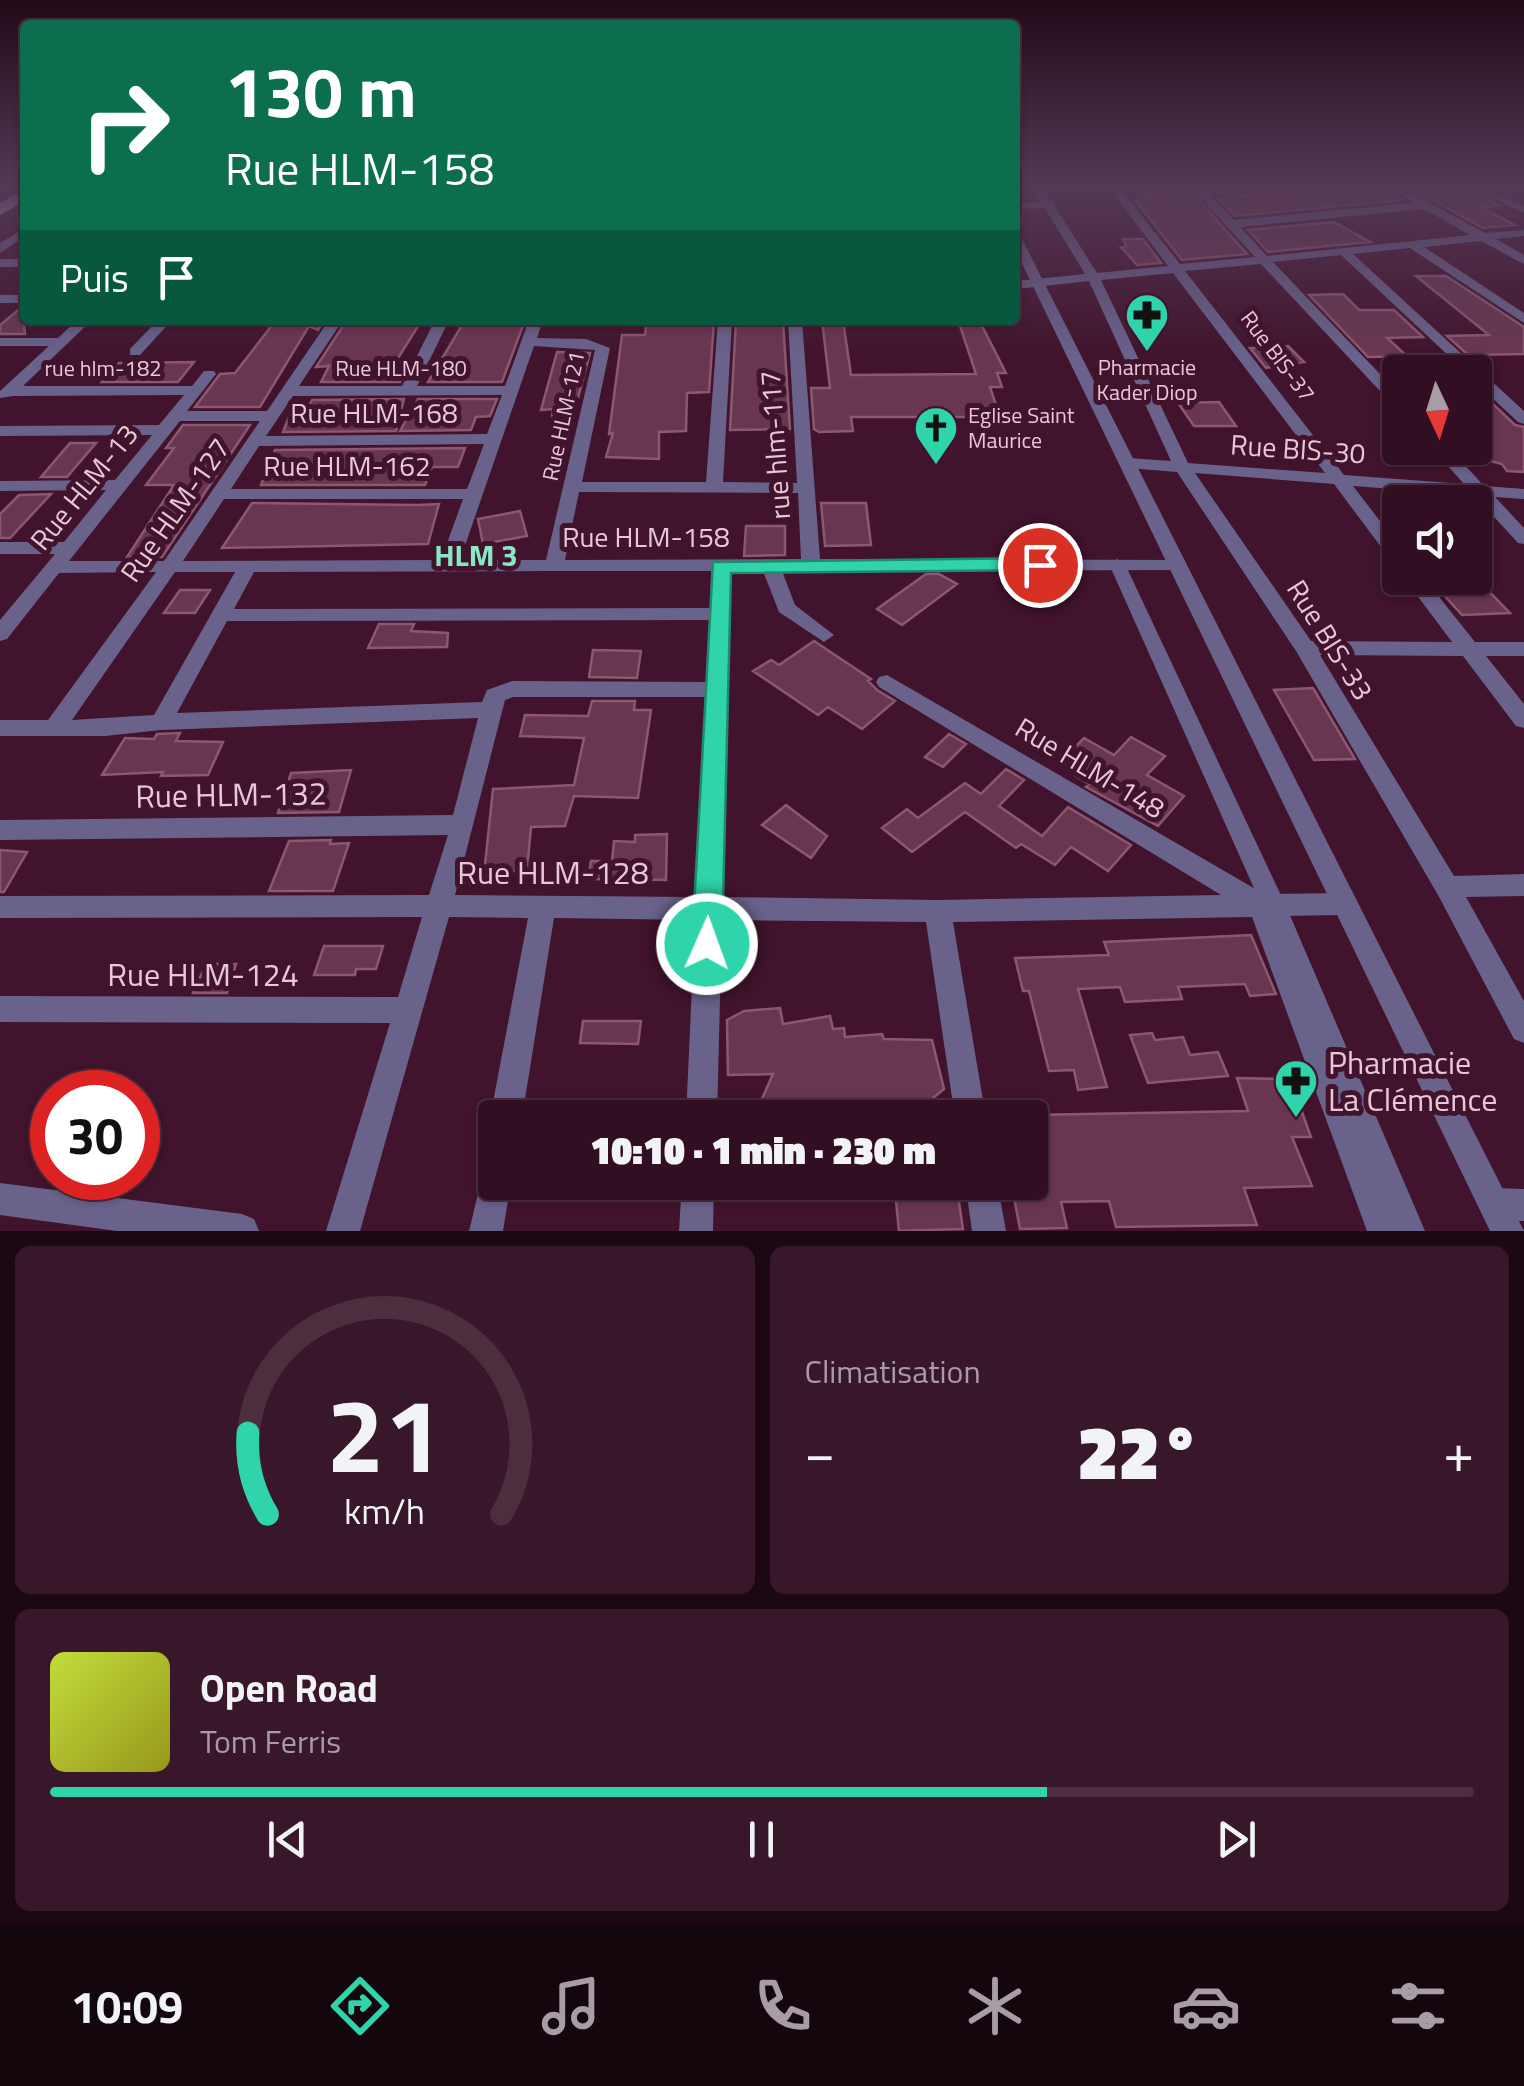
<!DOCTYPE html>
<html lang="fr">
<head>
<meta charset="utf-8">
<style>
	:root { --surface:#310e21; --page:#39172a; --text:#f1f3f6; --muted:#a89ca5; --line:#4c2e3f; --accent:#2fd4aa }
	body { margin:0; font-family:"Titillium Web",sans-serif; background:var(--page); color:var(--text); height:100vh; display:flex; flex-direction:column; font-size:38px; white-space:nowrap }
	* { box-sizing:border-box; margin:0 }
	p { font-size:32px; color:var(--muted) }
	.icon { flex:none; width:55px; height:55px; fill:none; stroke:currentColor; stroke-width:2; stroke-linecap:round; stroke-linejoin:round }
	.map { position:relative; height:1231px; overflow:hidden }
	.panel { display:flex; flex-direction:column; gap:15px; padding:15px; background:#1b0812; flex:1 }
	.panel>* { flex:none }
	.top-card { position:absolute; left:20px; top:20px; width:1000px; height:305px; border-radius:10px; box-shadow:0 2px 8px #0004,0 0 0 2px var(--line); background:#0b6e4f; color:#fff; overflow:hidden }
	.needle { width:65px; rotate:176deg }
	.controls { position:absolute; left:1382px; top:355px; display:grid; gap:20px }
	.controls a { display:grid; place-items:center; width:110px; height:110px; border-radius:10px; background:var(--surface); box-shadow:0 2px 8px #0004,0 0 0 2px var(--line); font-size:50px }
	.speed { position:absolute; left:30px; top:1070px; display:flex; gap:20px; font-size:50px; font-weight:700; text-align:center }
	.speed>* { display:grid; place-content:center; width:130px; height:130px; border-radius:50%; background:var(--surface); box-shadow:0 2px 8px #0004,0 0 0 2px var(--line); line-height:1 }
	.speed .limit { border:15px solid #d22; background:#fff; color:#111 }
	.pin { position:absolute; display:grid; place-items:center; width:85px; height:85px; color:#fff; margin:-42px; border:5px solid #fff; border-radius:50%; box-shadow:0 2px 10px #0007 }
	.me { position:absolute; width:110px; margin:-55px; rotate:2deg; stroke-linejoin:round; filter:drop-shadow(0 0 8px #0008) }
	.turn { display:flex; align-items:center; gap:35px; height:210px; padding:0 40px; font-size:45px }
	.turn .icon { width:130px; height:130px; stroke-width:2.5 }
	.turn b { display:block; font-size:70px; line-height:85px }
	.then { display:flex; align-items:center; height:95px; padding:0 40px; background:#0003; gap:20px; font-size:38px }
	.big { font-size:75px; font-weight:800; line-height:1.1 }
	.panel .tile { flex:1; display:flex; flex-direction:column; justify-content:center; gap:15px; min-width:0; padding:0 35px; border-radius:15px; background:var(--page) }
	.panel .dial { align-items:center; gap:0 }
	.dial svg { height:260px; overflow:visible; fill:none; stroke:var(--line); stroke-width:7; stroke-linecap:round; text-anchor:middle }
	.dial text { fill:var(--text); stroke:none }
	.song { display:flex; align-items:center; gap:30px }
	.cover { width:120px; height:120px; border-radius:15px; background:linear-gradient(135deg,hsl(70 70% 55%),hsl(60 70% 35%)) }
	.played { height:10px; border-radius:5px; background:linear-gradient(90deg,var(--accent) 70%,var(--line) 70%) }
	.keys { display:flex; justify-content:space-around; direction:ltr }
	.heat { display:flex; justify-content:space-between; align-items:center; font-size:55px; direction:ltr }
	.panel .tiles { flex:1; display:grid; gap:15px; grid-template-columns:1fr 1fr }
	.tile:last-child { grid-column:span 2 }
	.trip { position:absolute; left:478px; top:1100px; width:570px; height:100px; border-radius:10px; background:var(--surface); box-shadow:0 2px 8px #0004,0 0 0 2px var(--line); font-weight:800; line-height:100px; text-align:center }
	.dock { display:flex; height:160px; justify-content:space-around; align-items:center; background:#14060d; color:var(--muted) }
	.dock .icon { width:70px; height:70px }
	.dock .active { color:var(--accent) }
	.dock b { font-size:45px; color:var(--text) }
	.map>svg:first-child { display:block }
	.building { fill:#69364f; stroke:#8d5771; stroke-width:2.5 }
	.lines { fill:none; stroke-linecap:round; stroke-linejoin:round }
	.pedestrian { fill:#69638c; fill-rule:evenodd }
	.minor { fill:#69638c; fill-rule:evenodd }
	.tertiary { fill:#69638c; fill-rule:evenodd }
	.motorway { fill:#c6befb; fill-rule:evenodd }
	.route { fill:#2fd4aa; stroke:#1f8a6e; stroke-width:2.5 }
	.labels { text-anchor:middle; stroke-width:10; stroke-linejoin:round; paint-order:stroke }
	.far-street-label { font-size:22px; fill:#e8c8d6; stroke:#41132c }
	.far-poi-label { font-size:22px; fill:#e8c8d6; stroke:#41132c }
	.street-label { font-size:28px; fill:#e8c8d6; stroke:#41132c }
	.neighbourhood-label { font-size:30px; font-weight:bold; fill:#89e6c6; stroke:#41132c }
	.near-street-label { font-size:32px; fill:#e8c8d6; stroke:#41132c }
	.near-poi-label { font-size:32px; fill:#e8c8d6; stroke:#41132c; text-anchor:start }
</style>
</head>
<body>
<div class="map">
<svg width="1524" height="1231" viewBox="0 0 1524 1231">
	<rect width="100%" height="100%" fill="#41132c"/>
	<!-- building -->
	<path class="building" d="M1162,186H1186L1247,254L1182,260L1135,200H1150L1144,194L1161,193L1155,187Z
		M1293,186L1383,188L1402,200L1235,216L1219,199L1289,190Z
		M1407,186H1464L1500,206L1480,207L1515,225L1483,228Z
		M1334,222L1370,242L1268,252L1248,230Z
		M1123,239H1143L1161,263L1137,265L1121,247L1126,246Z
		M1416,276H1446L1524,327V354L1468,355L1447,336L1489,335Z
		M1343,294L1359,310H1394L1423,337L1387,338L1407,356L1368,357L1309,295Z
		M22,307L25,334H0V325Z
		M297,320H324L318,330L309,326L260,407H195L220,374L235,373L273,324H306Z
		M347,320H422L388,374H404L400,382H321L329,366L316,367Z
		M465,320H525L502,382H428Z
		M647,320H714L709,392L687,393L686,431L659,432V459L606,457L613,433L609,434L622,335H645Z
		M736,320L783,321L790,429L730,430Z
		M822,320H843L851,375L976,374L958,320H979L1006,373H997L1002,387H990L1000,417H851L853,431L819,432L814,429L811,388H830Z
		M1288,346L1304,362L1266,368L1250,348Z
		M557,352L590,353L573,417H552L553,409L541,410Z
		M194,362L178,382H102L119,363Z
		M1475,387L1515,425L1524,427V472L1507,471L1502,464L1460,453L1457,448H1475V435H1481L1475,429Z
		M404,399L396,431L283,432L294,404H310L312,400Z
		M418,399H497L490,416L476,417L471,430L400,431Z
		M1219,402L1236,426H1194L1178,403Z
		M183,425H250L162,557H127L174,485H146L174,448H166Z
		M70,443H96L67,477H41Z
		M465,448L458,467H432L425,485H261L275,450Z
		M51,494L10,538H0V514L19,495Z
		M252,503L417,505L439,504L428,544L222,548Z
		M821,503H866L871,545L825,546Z
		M520,511L527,536L483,544L478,519Z
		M746,526H785V555L744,556Z
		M926,574H939L957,584L902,625L877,609Z
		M1478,580L1510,613L1462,615L1432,582Z
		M180,590H210L195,613H164Z
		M379,624H414L411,631L448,633L447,647L368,648Z
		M814,641L871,679L868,681L877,690L895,701L862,729L828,707L818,715L753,671L771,660L779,665Z
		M593,650L641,651L637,678L589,677Z
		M1313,688L1355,759L1314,760L1274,690Z
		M592,701H635L634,710H651L638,798L574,796L565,826L531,827L527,870L484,874L493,789L574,785L584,738L520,736L525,715L588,716Z
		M180,733L176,741L223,742L208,775L161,776L163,772L102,775L125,738L154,739L157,734Z
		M949,734L966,744L943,767L925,757Z
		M1131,737L1165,756L1147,775L1184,796L1158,826L1086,787L1089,784L1076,776L1083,769L1064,758L1084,738L1114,755Z
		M1006,769L1024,780L999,806L1042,836L1068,807L1131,845L1108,871L1071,847L1055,865L1021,844L1016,848L965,812L912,852L882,828L907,809L918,818L965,783L981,794Z
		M351,770L339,812L278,813L291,773Z
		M786,805L827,836L811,858L762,825Z
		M667,834L666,880L588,879L591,861H612L614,841L635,842V835Z
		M331,840L330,844L349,843L333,891H269L289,841Z
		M0,850L27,852L4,892H0Z
		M1251,935L1276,994L1250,996L1245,984L1178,987L1182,999L1125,1002L1120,987L1078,989L1107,1087L1078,1090L1074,1070L1049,1071L1029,991H1023L1015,958L1109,955L1104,942Z
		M324,946H383L376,969H356L355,975H314Z
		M206,964H236L227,993H193Z
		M780,1008L783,1024L830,1016L833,1029L844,1028L845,1037L882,1034L884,1039L932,1040L944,1089L927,1103L756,1112L773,1074L728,1075L727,1020L744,1011Z
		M583,1021H641L638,1044L580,1043Z
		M1152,1033L1155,1040L1183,1037L1190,1055L1218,1052L1228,1076L1148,1083L1130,1035Z
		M1237,1078L1284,1079L1296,1112H1302L1311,1137H1292L1312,1186L1244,1188L1257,1225L1116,1227L1109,1201L1061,1202L1067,1228L1020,1229L1011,1182H1030V1115L1248,1111Z
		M927,1182H956L963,1229L899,1231L895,1191L928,1190Z"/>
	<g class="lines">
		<!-- pedestrian -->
		<path class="pedestrian" d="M1117,559L1125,564L1286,906L1425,1231H1395L1262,906L1109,564Z"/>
		<!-- minor -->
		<path class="minor" d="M1032,186H1042L1097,273L1168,266L1108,186H1118L1180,264L1255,257L1190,186H1201L1205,191L1289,186L1211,196L1234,220L1414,203L1386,186H1399L1485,233L1524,230V236L1496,239L1524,255V264L1481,241L1424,247L1524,313V323L1410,248L1353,254L1524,411V424L1518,422L1475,382V372H1466L1341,255L1273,262L1400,395V409L1395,407L1261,264L1185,271L1344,475L1464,484L1432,448H1449L1484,486L1524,489V499L1495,497L1524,528V544L1518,543L1474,495L1353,486L1400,547V565L1393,563L1334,484L1195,473L1311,641L1452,642L1404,578H1424L1475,642H1524V656H1486L1524,704V728L1516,726L1463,656L1320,655L1454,876L1524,874V896L1466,897L1524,1001V1043L1514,1039L1438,895L1296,651L1177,472L1128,468L1120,463L1128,458L1171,461L1089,281L1015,289V281L1085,274L1045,208L1015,209V203L1041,202ZM1424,209L1470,235L1267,256L1240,227ZM1173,273L1325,473L1188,463L1101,280Z
			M1467,186H1480L1524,206V213Z
			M0,259H25V267H0Z
			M0,295H25V303H0Z
			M77,320H92L23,386H192L204,371H214L216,374L187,411H267L329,320H343L299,386H402L435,320H449L417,386H505L529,320H543L537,338L586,339L610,348L582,482H706L718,320H732L723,482L797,483L788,320H802L820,559L1184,560L1186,564L1184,568L1177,570L782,571L795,605L834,635L824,642L779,612L763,571H730L722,897L938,900L1221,895L879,687L876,682L879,677L887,675L1264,894L1345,893L1354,896L1358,904L1354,912L1345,915L1278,916L1401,1231H1367L1252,917L953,922L986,1118H955L926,922L722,920L717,1118H686L695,920L554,918L522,1118H495V1129L490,1118L528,918L449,917L360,1231H326L390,1023L0,1022V996L398,997L422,917L0,918V896L429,895L448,835L0,840V820L453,815L478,718L161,730L105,736H0V720H48L156,572L59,573L7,639L0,641V620L55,554H0V542H64L106,490L0,491V481L115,480L152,435L0,436V426L159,425L184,395L13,396L0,398V391L49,346H0V338H58ZM534,346L595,350L546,560H460ZM502,395L487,434L266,436L293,396ZM180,421H260L164,561H69ZM484,444L467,489H231L259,446ZM579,492L798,493L801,559L565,560ZM224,499H463L441,560L183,561ZM549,571H711L710,608L234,609L254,572ZM175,572H235L154,715L72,720ZM709,620L706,682L512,681L487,690L482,702L177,713L227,621ZM513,697H705L696,897L455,895L505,700Z
			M158,320H172L140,355H130V349Z
			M495,1164V1182H511L503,1231H469L484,1169Z
			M682,1182H714L713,1231H679Z
			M965,1182H997L1006,1231H972Z
			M0,1183L242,1214L254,1219L259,1231H117L0,1215Z
			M1495,1188L1524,1189V1221L1495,1220L1483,1216L1479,1204L1483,1192Z"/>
		<!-- tertiary -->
		<path class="tertiary" d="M25,228V236L0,253V243Z
			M1015,233L1021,237L1524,1231H1490L1015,249Z"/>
		<!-- motorway -->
		<path class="motorway" d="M25,189V201L0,215V203Z"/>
	</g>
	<!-- sky -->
	<linearGradient id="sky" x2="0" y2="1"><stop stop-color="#240a18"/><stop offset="0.52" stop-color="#543956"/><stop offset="1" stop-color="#543956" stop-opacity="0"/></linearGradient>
	<rect width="1524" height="358" fill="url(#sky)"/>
	<!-- route -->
	<path class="route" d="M1040,558L1048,560L1051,565L1048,570L731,573L722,944L718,954L707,958L696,954L692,944L713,562Z"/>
	<!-- icons -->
	<defs>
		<g id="pharmacy-pin" transform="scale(2.25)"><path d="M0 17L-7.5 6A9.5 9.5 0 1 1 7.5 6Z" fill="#2fd4aa" stroke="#41132c"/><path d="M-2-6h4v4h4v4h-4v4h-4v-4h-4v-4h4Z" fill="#111"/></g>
		<g id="church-pin" transform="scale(2.25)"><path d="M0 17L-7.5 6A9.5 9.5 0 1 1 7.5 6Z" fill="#2fd4aa" stroke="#41132c"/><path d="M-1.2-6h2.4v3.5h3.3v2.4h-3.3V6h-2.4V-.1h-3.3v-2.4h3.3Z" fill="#111"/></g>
	</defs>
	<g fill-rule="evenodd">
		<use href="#pharmacy-pin" x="1147" y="315"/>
		<use href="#church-pin" x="936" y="428"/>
		<use href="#pharmacy-pin" x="1296" y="1081"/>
	</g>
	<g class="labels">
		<!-- far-street labels -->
		<g class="far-street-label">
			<text transform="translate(1278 356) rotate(53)" y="8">Rue BIS-37</text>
			<text x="103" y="376">rue hlm-182</text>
			<text x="401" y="376">Rue HLM-180</text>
			<text transform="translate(563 416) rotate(-78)" y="8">Rue HLM-121</text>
		</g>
		<!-- far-poi labels -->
		<g class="far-poi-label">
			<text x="1147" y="375">Pharmacie<tspan x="1147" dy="25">Kader Diop</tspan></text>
			<text x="968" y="423" text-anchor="start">Eglise Saint<tspan x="968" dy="25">Maurice</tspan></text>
		</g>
		<!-- street labels -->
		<g class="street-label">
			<text x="374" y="423">Rue HLM-168</text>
			<text transform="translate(775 445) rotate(-94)" y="10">rue hlm-117</text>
			<text transform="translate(1298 449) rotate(4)" y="10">Rue BIS-30</text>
			<text x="347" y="476">Rue HLM-162</text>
			<text transform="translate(84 487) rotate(-51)" y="10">Rue HLM-13</text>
			<text transform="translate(175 510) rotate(-55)" y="10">Rue HLM-127</text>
			<text x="646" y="547">Rue HLM-158</text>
			<text transform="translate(1330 640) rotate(58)" y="10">Rue BIS-33</text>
			<text transform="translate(1090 768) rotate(31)" y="10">Rue HLM-148</text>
		</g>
		<!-- neighbourhood labels -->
		<g class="neighbourhood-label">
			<text x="476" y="566">HLM 3</text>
		</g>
		<!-- near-street labels -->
		<g class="near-street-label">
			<text transform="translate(231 795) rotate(-1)" y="11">Rue HLM-132</text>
			<text x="553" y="884">Rue HLM-128</text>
			<text x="203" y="986">Rue HLM-124</text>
		</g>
		<!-- near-poi labels -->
		<g class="near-poi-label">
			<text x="1328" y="1074">Pharmacie<tspan x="1328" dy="37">La Clémence</tspan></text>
		</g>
	</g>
</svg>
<div class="controls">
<a><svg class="needle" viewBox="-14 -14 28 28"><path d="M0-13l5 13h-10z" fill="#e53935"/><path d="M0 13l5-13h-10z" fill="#a89ca5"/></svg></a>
<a><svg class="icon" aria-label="sound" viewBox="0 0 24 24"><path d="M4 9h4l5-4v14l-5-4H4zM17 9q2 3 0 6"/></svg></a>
</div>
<div class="speed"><div class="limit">30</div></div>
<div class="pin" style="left:1040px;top:565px;background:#d93025"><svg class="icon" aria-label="arrive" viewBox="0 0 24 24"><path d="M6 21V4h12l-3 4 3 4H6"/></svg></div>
<svg class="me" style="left:707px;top:944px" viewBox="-20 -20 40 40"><circle r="17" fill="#2fd4aa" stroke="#fff" stroke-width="3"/><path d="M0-11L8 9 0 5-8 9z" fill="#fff"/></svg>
<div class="trip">10:10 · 1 min · 230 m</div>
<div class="top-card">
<div class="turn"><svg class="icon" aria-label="right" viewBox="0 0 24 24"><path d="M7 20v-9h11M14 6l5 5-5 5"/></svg><div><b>130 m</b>Rue HLM-158</div></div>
<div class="then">Puis<svg class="icon" aria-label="arrive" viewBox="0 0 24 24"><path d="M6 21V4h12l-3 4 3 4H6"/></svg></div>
</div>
</div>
<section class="panel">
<div class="tiles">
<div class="tile dial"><svg viewBox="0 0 100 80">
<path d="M14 69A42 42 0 1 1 86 69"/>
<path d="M14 69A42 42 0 0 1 8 44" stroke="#2fd4aa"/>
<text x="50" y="56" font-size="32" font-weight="700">21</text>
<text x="50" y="72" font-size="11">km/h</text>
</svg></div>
<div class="tile"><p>Climatisation</p>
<div class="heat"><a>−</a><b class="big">22°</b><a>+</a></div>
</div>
<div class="tile">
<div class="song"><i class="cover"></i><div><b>Open Road</b><p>Tom Ferris</p></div></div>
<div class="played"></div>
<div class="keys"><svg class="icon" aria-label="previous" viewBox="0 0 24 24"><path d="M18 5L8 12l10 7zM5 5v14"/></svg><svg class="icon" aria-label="pause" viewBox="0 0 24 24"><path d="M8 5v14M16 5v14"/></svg><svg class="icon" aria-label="next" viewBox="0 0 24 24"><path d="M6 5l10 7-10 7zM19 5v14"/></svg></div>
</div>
</div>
</section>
<nav class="dock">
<b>10:09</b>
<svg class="icon active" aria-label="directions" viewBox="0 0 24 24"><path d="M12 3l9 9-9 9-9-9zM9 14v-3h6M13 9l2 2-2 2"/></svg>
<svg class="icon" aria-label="music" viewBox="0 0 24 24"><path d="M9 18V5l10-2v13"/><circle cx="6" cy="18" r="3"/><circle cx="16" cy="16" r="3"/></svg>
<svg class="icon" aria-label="phone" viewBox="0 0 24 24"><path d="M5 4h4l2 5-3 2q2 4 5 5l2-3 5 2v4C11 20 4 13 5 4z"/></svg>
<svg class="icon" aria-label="climate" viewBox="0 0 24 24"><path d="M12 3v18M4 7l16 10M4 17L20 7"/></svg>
<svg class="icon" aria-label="car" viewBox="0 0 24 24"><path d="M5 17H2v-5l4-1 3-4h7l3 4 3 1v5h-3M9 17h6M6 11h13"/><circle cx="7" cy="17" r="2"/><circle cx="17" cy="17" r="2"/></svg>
<svg class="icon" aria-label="filters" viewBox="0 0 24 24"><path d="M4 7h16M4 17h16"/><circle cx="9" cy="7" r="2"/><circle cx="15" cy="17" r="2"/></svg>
</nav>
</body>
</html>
